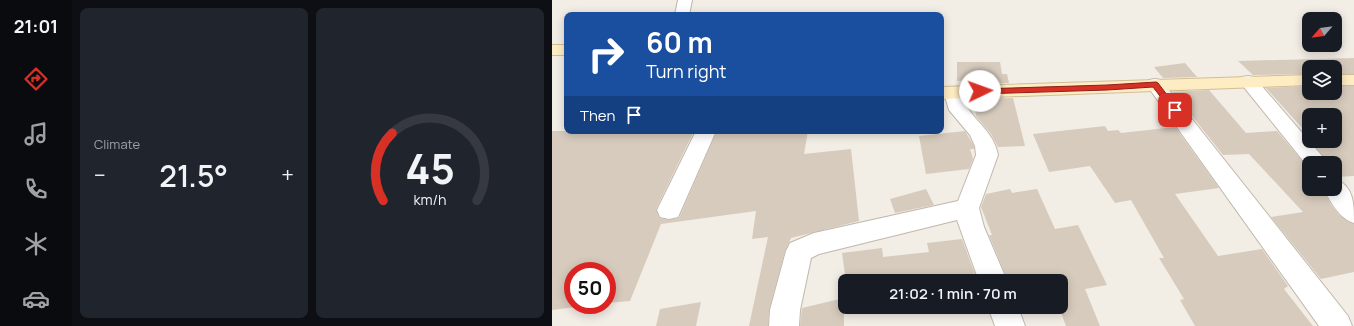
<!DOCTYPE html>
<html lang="en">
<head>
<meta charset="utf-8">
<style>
	:root { --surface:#171b24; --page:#20242c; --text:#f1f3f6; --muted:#9ea1a6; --line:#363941; --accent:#d93025 }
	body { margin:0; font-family:Manrope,sans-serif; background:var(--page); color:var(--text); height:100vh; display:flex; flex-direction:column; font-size:15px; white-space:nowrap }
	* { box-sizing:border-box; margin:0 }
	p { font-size:13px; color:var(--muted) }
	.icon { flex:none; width:22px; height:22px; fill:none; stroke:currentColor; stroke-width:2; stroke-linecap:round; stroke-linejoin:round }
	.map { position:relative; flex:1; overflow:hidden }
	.details { display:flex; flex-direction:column; gap:8px; padding:8px; background:#0d0f14; width:480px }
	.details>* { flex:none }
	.banner { position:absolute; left:12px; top:12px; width:380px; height:122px; border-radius:8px; box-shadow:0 2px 10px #0003; background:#1a4fa0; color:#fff; overflow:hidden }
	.needle { width:26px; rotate:242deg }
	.controls { position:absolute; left:750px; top:12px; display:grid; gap:8px }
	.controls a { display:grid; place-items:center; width:40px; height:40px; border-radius:8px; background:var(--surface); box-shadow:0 2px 10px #0003; font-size:20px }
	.speed { position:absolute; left:12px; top:262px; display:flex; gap:8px; font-size:20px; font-weight:700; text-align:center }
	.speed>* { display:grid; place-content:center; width:52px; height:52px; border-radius:50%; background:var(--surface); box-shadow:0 2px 10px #0003; line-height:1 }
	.speed .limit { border:6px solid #d22; background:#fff; color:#111 }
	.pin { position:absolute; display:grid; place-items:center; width:34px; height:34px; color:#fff; margin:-17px; border-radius:8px; box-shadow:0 2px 6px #0006 }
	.me { position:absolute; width:44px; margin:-22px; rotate:87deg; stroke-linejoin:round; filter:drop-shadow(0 0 3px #0008) }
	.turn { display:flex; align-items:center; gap:14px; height:84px; padding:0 16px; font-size:18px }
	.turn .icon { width:52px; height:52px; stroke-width:2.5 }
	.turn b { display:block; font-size:28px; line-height:34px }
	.then { display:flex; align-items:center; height:38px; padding:0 16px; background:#0003; gap:8px; font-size:15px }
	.big { font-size:30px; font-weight:600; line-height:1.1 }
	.details .card { flex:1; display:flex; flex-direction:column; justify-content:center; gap:6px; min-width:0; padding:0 14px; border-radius:8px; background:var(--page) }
	.details .dial { align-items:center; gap:0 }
	.dial svg { height:104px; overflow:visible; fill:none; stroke:var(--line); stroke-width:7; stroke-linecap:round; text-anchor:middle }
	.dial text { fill:var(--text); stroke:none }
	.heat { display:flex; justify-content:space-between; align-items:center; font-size:22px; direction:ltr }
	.details .tiles { flex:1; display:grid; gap:8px; grid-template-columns:repeat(2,1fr) }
	.trip { position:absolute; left:286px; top:274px; width:230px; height:40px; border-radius:8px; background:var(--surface); box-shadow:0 2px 10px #0003; font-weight:600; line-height:40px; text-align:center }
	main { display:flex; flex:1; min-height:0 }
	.menu { display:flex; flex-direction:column; width:72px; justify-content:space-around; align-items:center; background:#090b0e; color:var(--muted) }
	.menu .icon { width:28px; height:28px }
	.menu .selected { color:var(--accent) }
	.menu b { font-size:18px; color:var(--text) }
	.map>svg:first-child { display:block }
	.building { fill:#d7cbbd }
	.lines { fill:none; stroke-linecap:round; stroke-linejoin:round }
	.minor-casing { stroke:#c1b7ab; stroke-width:2 }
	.tertiary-casing { stroke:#c1b7ab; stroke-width:2 }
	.secondary-casing { stroke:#d2be95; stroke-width:2 }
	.minor { fill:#fff; fill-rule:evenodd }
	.tertiary { fill:#fff; fill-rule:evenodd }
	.secondary { fill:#feecc3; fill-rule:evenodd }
	.route { fill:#d93025; stroke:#8d1f18 }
</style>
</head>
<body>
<main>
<nav class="menu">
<b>21:01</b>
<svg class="icon selected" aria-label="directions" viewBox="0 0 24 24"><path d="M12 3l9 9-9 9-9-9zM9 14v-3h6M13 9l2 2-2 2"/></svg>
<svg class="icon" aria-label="music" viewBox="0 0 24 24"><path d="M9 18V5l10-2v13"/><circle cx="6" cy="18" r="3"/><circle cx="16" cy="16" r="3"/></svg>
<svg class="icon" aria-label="phone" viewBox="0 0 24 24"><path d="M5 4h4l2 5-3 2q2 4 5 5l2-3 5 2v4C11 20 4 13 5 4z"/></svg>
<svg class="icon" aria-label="climate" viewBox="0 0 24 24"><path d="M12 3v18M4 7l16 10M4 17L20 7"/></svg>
<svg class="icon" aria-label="car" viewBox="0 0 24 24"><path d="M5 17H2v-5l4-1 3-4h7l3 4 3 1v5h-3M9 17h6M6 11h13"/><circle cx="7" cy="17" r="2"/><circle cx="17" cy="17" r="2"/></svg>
</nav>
<section class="details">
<div class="tiles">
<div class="card"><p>Climate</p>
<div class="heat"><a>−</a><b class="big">21.5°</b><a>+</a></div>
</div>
<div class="card dial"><svg viewBox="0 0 100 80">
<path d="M14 69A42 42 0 1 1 86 69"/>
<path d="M14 69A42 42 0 0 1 21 17" stroke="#d93025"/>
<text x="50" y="56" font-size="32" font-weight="700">45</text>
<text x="50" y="72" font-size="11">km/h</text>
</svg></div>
</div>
</section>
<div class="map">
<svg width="802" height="326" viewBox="0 0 802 326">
	<rect width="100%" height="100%" fill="#f2ede5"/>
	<!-- building -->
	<path class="building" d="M802,58V74H783V67H757V74L701,75L686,61Z
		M405,62H448L450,74H455L457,83L421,84L420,80L405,81Z
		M633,63L645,77L611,78L602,67Z
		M757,86V93H783V86H802V176L783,177V163H777L759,141H783V115H757V139L749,129H751L714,88Z
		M657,90L694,133L725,131L757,169V189H771L779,205L787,215L802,224V272L769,279L719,217L751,212L697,154L671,155L621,92Z
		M461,98L473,146L446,147L439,134L424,116L422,99Z
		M553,126L556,131L566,130L569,133L623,127L667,188L623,194L666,256L710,249L736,286L732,289L761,326H643L628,300L632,299L607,258H612L579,200L563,203L538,166L497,172L481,134Z
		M0,131H142L104,209L107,218L117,220L127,218L165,131H256L252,154L299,149L307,221L239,238L233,251L217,310L216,326H197L216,237L200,239L204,211L109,224L78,301L55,303V271H21V305H40L0,310Z
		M413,131L422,146V149H418L421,159L417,169L374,174L367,136Z
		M374,189L382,205L343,213L338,199Z
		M458,189L460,193L485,189L503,229L526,225L555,285L533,289L548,326H514L507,307H509V281H456L437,235H440L429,207L434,194Z
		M410,239L424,277L390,281H294L290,253L330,248L331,257L377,252L375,243Z
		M292,298V326H248L250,308Z
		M149,302L144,326H104L108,309Z"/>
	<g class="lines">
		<!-- minor casing -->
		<g class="minor-casing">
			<path id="minor" d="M696,76L702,77L776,163H757V168L687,81L690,77Z
				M603,79L609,80L796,316L800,326H767L594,84L597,80Z
				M401,87L408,89C411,95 412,101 415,107C426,124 442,133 446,155L427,208L432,227L455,281H427L405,220L267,254L259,258L248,310L247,326H217L218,310L234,251L238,243L262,233L406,201L424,155L423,146L418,135L397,110L392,93L394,89Z
				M144,131H164L126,217L117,219L108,217L105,210Z
				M783,179C802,186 802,204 802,223C787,218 779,203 772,189H783Z
				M436,307H466L473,326H443Z"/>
		</g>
		<!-- tertiary casing -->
		<g class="tertiary-casing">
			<path id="tertiary" d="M126,0H140L137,15H123Z"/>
		</g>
		<!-- secondary casing -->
		<g class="secondary-casing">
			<path id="secondary" d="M0,45H15V55H0Z
				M757,75V85L389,99V87Z
				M783,75H802V85H783Z"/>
		</g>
		<!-- minor -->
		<use href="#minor" class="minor"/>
		<!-- tertiary -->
		<use href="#tertiary" class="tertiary"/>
		<!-- secondary -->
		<use href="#secondary" class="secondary"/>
	</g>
	<!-- route -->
	<path class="route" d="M604,82L606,83L625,108V112H620L601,87L555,90L428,94L424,91L428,89L555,85Z"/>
</svg>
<div class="controls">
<a><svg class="needle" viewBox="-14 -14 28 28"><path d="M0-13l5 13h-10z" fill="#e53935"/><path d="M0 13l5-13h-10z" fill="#9ea1a6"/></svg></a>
<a><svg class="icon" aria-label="layers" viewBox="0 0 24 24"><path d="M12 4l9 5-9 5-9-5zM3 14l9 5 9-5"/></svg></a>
<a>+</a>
<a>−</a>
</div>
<div class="speed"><div class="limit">50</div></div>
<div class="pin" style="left:623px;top:110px;background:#d93025"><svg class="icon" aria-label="arrive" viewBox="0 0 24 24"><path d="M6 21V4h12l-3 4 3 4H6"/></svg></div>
<svg class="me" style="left:428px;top:91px" viewBox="-20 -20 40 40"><circle r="19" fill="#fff"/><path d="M0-13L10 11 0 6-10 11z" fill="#d93025"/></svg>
<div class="trip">21:02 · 1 min · 70 m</div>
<div class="banner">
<div class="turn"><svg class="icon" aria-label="right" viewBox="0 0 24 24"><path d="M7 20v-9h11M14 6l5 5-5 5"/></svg><div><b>60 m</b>Turn right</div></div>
<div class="then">Then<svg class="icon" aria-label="arrive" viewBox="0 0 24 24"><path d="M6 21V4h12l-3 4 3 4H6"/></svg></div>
</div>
</div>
</main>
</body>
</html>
